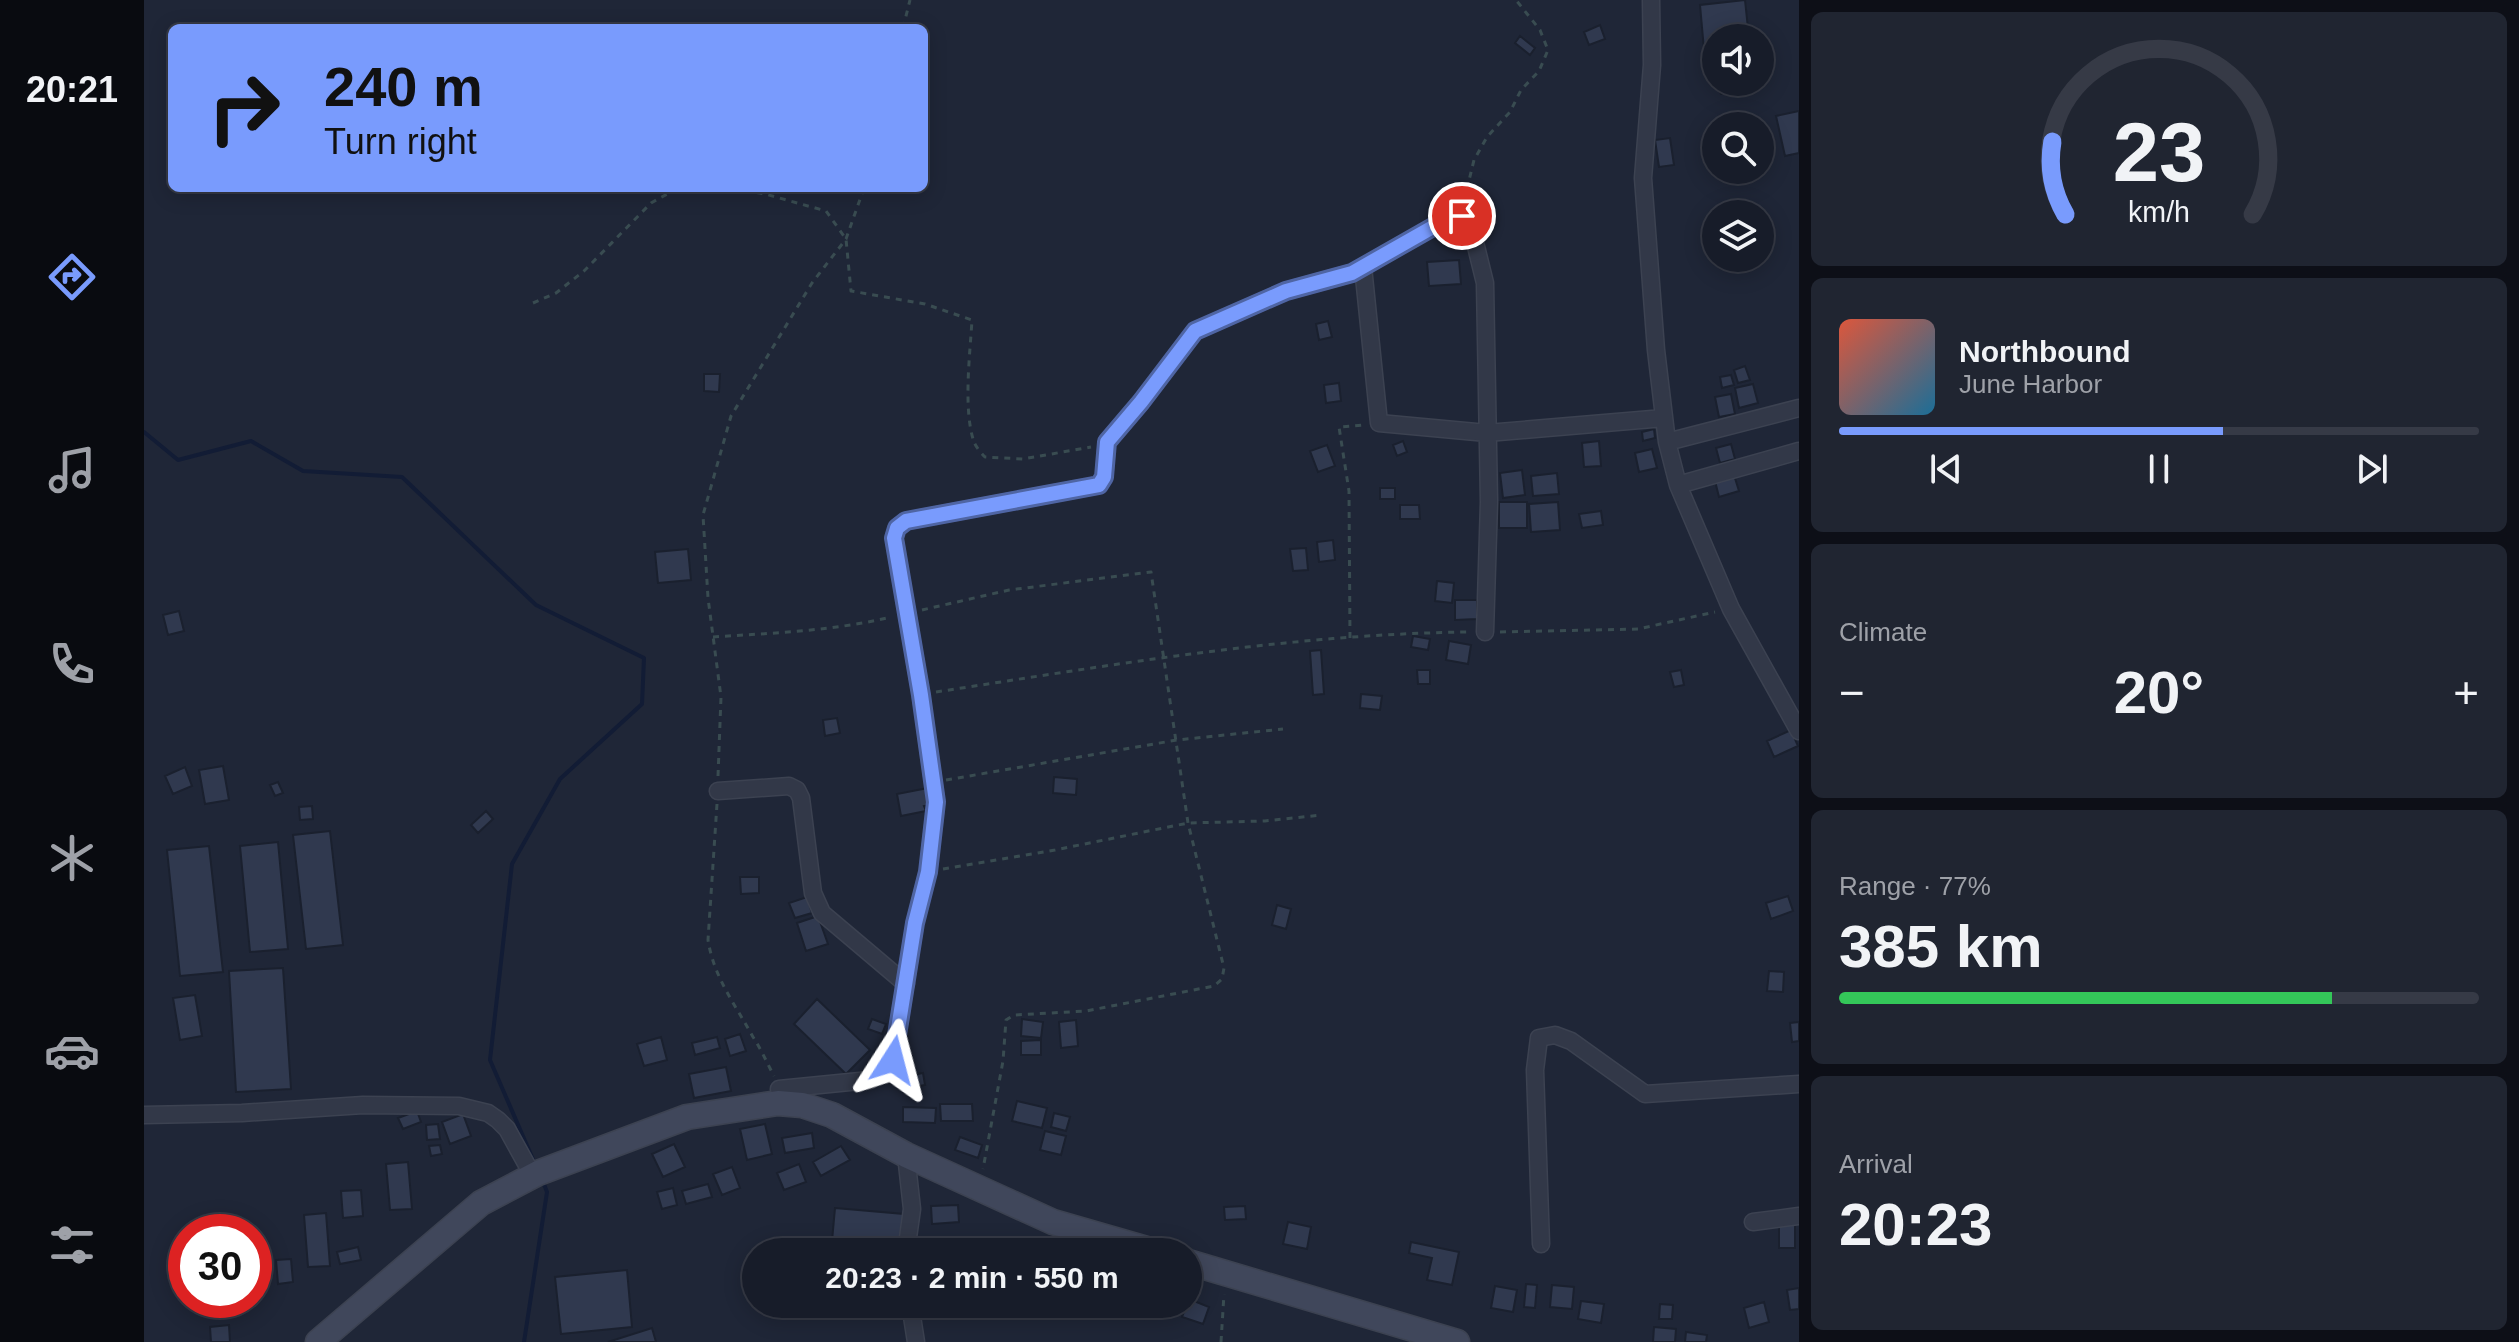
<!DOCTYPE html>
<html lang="en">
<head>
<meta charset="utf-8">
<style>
	:root { --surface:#171c29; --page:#202531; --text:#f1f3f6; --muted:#9ea1a8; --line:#363a46; --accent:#799bfd }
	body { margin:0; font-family:Arial,sans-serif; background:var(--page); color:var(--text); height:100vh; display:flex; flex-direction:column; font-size:30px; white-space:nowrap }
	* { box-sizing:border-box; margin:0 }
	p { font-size:26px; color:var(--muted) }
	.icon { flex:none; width:44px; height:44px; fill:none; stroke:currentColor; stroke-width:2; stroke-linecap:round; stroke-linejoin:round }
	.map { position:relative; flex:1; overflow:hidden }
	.panel { display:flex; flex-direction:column; gap:12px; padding:12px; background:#0d0f17; width:720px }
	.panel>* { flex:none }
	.hud { position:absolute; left:24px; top:24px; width:760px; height:168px; border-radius:12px; box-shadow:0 4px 20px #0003,0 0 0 2px var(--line); background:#799bfd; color:#111; overflow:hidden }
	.buttons { position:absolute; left:1558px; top:24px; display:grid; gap:16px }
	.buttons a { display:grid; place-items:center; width:72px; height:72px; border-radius:50%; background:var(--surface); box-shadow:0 4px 20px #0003,0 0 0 2px var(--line); font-size:40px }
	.speed { position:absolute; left:24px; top:1214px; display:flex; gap:16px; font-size:40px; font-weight:700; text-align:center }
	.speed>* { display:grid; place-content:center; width:104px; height:104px; border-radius:50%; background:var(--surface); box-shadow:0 4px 20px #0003,0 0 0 2px var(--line); line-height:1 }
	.speed .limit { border:12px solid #d22; background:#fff; color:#111 }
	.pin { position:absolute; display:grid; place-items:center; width:68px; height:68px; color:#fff; margin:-34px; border:4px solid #fff; border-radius:50%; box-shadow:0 2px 8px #0007 }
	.me { position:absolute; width:88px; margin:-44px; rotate:9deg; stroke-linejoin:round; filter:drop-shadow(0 0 6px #0008) }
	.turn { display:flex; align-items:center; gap:28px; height:168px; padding:0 24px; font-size:36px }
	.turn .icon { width:104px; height:104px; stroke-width:2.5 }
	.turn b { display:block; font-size:56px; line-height:68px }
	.big { font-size:60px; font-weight:800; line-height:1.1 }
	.panel .tile { flex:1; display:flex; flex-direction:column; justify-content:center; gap:12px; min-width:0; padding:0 28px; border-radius:12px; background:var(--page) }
	.panel .dial { align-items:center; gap:0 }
	.dial svg { height:208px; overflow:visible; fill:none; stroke:var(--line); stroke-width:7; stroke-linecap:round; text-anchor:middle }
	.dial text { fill:var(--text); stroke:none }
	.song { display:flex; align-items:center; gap:24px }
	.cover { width:96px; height:96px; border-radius:12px; background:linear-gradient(135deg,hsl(10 70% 55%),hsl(200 70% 35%)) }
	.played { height:8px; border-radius:4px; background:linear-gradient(90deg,var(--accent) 60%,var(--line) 60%) }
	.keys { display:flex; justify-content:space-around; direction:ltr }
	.heat { display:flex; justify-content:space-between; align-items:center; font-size:44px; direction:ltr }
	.charge { height:12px; border-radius:6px; background:linear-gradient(90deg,#34c759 77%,var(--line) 0) }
	.trip { position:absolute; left:598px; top:1238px; width:460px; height:80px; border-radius:40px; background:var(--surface); box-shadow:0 4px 20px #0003,0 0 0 2px var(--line); font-weight:800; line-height:80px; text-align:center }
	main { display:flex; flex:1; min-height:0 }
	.tab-bar { display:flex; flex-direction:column; width:144px; justify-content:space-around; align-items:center; background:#090b10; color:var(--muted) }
	.tab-bar .icon { width:56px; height:56px }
	.tab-bar .on { color:var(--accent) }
	.tab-bar b { font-size:36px; color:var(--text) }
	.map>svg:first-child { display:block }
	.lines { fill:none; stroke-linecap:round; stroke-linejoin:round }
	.stream { stroke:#121c35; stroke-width:4 }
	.building { fill:#30394f; stroke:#1a202e; stroke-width:2 }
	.minor-casing { stroke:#3c4251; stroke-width:19 }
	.secondary-casing { stroke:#3c4251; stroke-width:27 }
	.path { stroke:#394c51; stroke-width:3; stroke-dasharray:6 6; stroke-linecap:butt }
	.minor { stroke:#323848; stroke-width:16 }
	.secondary { stroke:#40475b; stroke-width:24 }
	.route-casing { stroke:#4f65a4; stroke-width:20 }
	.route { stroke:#799bfd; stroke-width:14 }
</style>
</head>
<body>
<main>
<nav class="tab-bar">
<b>20:21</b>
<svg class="icon on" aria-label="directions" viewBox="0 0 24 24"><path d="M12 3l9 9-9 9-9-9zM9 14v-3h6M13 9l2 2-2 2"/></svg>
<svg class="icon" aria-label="music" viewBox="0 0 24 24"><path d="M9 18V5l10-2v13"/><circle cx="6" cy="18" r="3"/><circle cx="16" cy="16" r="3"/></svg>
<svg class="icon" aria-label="phone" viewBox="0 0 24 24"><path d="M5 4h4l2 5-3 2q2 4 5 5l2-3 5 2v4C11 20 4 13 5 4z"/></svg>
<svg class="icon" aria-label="climate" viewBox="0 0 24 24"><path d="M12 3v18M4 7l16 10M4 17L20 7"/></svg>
<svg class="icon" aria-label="car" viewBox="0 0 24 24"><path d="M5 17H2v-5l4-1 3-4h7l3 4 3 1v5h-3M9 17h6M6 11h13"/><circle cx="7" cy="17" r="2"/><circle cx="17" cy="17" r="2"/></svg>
<svg class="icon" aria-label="filters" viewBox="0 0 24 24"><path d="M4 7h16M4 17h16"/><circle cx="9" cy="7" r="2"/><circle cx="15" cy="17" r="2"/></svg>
</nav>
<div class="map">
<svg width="1655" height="1342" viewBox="0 0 1655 1342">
	<rect width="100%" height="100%" fill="#1f2637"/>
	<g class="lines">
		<!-- stream -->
		<path class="stream" d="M0,432L34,460L107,441L159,471L258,477L392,605L500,658L498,704L416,779L368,864L346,1060L391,1164
			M380,1342L403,1192L398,1179"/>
	</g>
	<!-- building -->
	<path class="building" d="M1601,0L1605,38H1572V71L1562,72L1556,5Z
		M1456,25L1461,39L1445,45L1440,32Z
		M1376,36L1391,48L1386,55L1371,43Z
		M1575,82H1595L1596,93L1577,94Z
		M1655,111V153L1641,156L1632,116Z
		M1526,138L1530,165L1515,167L1511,140Z
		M1314,230L1316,241L1302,244L1300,232Z
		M1315,260L1317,284L1285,286L1283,262Z
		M1184,321L1188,337L1175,340L1172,324Z
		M1601,366L1606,380L1594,383L1590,370Z
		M560,374H576L575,392L560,391Z
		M1587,375L1590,385L1578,388L1576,377Z
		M1195,383L1197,401L1182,403L1180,385Z
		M1609,384L1614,403L1595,408L1591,388Z
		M1587,394L1591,414L1575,417L1571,397Z
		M1510,429L1511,438L1499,441L1498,432Z
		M1259,441L1263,452L1253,456L1249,445Z
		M1455,441L1457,466L1440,467L1438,443Z
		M1587,444L1591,459L1576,463L1572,448Z
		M1183,445L1191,466L1174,472L1166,451Z
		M1508,449L1513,468L1495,472L1491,453Z
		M1378,470L1381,495L1359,498L1356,473Z
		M1413,473L1415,494L1389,496L1387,476Z
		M1590,475L1595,491L1575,497L1571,481Z
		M1236,488H1251V499H1236Z
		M1355,502H1383V528H1355Z
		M1414,502L1416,530L1387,532L1385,504Z
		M1256,505H1275L1276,519H1256Z
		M1457,511L1459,525L1438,528L1435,514Z
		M1189,540L1191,560L1175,562L1173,542Z
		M1162,548L1164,570L1149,571L1146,549Z
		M544,549L547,580L514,583L511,552Z
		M1293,581L1310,583L1308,603L1291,601Z
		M1311,600H1333V619L1311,620Z
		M35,611L40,631L24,635L19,615Z
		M1269,636L1286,639L1284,650L1267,647Z
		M1305,641L1327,645L1324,664L1302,660Z
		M1177,650L1180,694L1169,695L1166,651Z
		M1273,670H1286V684H1274Z
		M1537,670L1540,685L1530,687L1526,672Z
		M1217,694L1238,696L1236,710L1216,708Z
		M693,718L696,733L681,736L679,720Z
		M1647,730L1654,746L1630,757L1623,741Z
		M79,766L85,800L61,804L55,770Z
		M41,767L48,786L29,794L21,776Z
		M910,777L933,779L932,795L909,793Z
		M134,782L139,793L131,796L126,785Z
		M784,788L787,805L780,806L782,811L757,816L753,794Z
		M168,806L169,819L156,820L155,807Z
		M342,811L349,819L334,833L327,825Z
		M186,831L199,945L162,949L149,835Z
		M134,842L144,949L106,952L96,846Z
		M65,846L79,972L36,976L23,850Z
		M596,877H615V893L597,894Z
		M1644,896L1649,911L1627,919L1622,903Z
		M663,897L668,913L651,918L645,903Z
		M1133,905L1147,909L1142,929L1128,925Z
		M674,916L684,944L662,951L653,923Z
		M139,968L147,1089L92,1092L85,971Z
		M1625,971L1640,972L1639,992L1623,991Z
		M51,995L58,1036L36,1040L29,998Z
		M673,999L726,1050L702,1074L650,1024Z
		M728,1019L742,1024L738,1034L724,1029Z
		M878,1019L899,1022L897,1038L877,1036Z
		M932,1020L934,1046L917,1048L915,1022Z
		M1655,1022V1041L1648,1042L1646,1023Z
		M596,1034L602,1051L586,1056L581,1039Z
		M517,1037L523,1060L500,1066L493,1044Z
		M573,1037L576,1048L551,1055L548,1043Z
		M897,1040V1055H877V1041Z
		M582,1067L587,1091L550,1098L545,1074Z
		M779,1073L781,1085L764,1088L762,1076Z
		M873,1101L903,1108L898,1128L868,1121Z
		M796,1104H828L829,1121H797Z
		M759,1107L792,1108L791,1123L759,1122Z
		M273,1111L277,1122L259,1129L254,1118Z
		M910,1113L926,1117L922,1131L907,1127Z
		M319,1114L327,1136L306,1144L298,1122Z
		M294,1124L296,1139L283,1140L282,1125Z
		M621,1124L628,1154L603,1160L596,1129Z
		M901,1131L922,1136L917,1155L896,1150Z
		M668,1133L670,1148L641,1153L638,1138Z
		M816,1137L838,1145L834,1158L811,1150Z
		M530,1144L541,1167L519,1177L508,1154Z
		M296,1145L298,1154L287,1156L285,1146Z
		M697,1146L706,1160L677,1176L669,1162Z
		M264,1162L268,1209L246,1210L242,1164Z
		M655,1164L662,1182L640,1190L633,1173Z
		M588,1167L596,1188L578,1195L569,1174Z
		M564,1184L568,1197L542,1204L538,1191Z
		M529,1188L533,1205L518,1209L513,1192Z
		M217,1190L219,1216L199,1218L197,1191Z
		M814,1205L815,1222L788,1224L787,1206Z
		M1101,1206L1102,1219L1081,1220L1080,1207Z
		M691,1208L760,1214L756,1252H687Z
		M182,1213L186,1266L164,1267L160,1215Z
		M1144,1222L1167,1227L1163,1249L1139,1244Z
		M1635,1225H1651V1248H1635Z
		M1267,1242L1315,1252L1308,1285L1283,1280L1288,1258L1265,1253Z
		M214,1247L217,1260L196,1264L193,1252Z
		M147,1259L149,1282L134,1284L132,1260Z
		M483,1270L488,1327L417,1334L411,1277Z
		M1382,1284L1393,1285L1391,1308L1380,1307Z
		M1408,1285L1430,1287L1428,1309L1406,1307Z
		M1351,1286L1373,1290L1369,1312L1347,1308Z
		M1655,1288V1309L1646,1310L1643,1290Z
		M1045,1299L1065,1307L1059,1324L1038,1317Z
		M1437,1301L1460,1304L1457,1323L1434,1319Z
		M1620,1302L1625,1322L1605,1328L1600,1308Z
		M997,1304H1030L1032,1311L1001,1319Z
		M1516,1304L1529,1305L1528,1319H1515Z
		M85,1325L86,1342H67L66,1327Z
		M1510,1327L1532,1329L1531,1342H1509Z
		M508,1328L512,1342H464Z
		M1542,1332L1563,1335L1562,1342H1541Z"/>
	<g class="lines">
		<!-- minor casing -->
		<g class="minor-casing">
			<path id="minor" d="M1507,0L1508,65L1499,178L1512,350L1523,442L1534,485L1587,609L1655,731
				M1219,267L1235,423L1343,433L1520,418
				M1523,442L1655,408
				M1534,485L1655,451
				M574,791L645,786L653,790L657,798L669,893L678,913L762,984
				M635,1089L726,1080L742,1071L749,1060L771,923L784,872L792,802L777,695L750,538L753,528L762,521L955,485L960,477L963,442L997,402L1051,331L1142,291L1208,273L1303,219L1318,216L1326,222L1341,283L1345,502L1341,632
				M0,1115L98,1113L219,1105L315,1106L344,1113L354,1120L363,1129L389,1176
				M762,1155L768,1209L762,1252
				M1609,1222L1655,1216
				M1397,1244L1391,1070L1395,1038L1411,1035L1427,1041L1501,1094L1655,1084
				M766,1304L772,1342"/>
		</g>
		<!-- secondary casing -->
		<g class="secondary-casing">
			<path id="secondary" d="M1044,1262L1313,1342
				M174,1342L337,1203L394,1173L543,1117L634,1103L658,1105L688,1115L762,1155L909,1222L1013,1252"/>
		</g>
		<!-- path -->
		<path class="path" d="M759,28L766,0
			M589,188L621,194L682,211L702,239L707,291L781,304L828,320C826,354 819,410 830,442C832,447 837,453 841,457L879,459L947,447
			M1320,201L1330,160L1343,137L1366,112L1377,90L1395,71L1404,50L1396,30L1372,0
			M389,303L412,293L440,271L507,203L534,188
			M778,610L865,590L1007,572L1044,823L1080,968L1078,979L1070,986L942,1011L870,1015L862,1020L859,1061L839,1169
			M1356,632L1494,629L1571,612
			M569,637C629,633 689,631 747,617
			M1206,638L1205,491L1195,427L1219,425
			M792,692C968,665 1146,634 1325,632
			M574,776L577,697L564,598L559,515L587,416L668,283L702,239L720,188
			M802,780L1033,740L1139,729
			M573,804L564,940C570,978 591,1004 609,1037C617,1049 623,1063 630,1076
			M799,869L911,850L1044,823L1121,821L1177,815
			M1077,1342L1080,1294"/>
		<!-- minor -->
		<use href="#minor" class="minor"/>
		<!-- secondary -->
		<use href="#secondary" class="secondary"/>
	</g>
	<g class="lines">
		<!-- route casing -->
		<g class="route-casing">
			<path id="route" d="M749,1060L771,923L784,872L792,802L777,695L750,538L753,528L762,521L955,485L960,477L963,442L997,402L1051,331L1142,291L1208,273L1303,219L1318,216"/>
		</g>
		<!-- route -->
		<use href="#route" class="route"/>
	</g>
</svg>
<div class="buttons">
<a><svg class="icon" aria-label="sound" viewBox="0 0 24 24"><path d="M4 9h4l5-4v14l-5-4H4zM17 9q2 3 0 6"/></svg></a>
<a><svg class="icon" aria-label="search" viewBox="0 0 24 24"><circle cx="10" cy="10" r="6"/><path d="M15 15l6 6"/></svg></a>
<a><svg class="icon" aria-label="layers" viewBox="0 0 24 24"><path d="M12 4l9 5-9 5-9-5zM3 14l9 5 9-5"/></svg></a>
</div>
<div class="speed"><div class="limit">30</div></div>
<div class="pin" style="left:1318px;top:216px;background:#d93025"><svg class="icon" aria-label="arrive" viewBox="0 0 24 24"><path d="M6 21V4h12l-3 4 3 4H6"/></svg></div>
<svg class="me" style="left:749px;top:1060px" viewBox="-20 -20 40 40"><path d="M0-17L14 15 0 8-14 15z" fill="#799bfd" stroke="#fff" stroke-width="4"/></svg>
<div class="trip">20:23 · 2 min · 550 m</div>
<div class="hud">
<div class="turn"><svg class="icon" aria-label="right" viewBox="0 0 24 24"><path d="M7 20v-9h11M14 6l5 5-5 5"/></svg><div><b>240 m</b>Turn right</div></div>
</div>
</div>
<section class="panel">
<div class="tile dial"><svg viewBox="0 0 100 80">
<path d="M14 69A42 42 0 1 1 86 69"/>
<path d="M14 69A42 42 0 0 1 9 41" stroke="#799bfd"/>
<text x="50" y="56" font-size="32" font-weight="700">23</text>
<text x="50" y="72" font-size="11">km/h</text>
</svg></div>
<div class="tile">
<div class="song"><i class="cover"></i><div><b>Northbound</b><p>June Harbor</p></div></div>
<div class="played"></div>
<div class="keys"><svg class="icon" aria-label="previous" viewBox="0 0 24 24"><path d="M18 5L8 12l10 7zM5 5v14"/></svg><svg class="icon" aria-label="pause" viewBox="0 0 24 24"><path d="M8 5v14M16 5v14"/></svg><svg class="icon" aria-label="next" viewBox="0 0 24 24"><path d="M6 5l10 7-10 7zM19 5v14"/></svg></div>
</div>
<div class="tile"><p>Climate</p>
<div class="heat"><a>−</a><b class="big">20°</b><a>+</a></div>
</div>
<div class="tile"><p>Range · 77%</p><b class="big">385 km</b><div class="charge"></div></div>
<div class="tile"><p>Arrival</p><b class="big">20:23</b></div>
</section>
</main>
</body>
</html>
